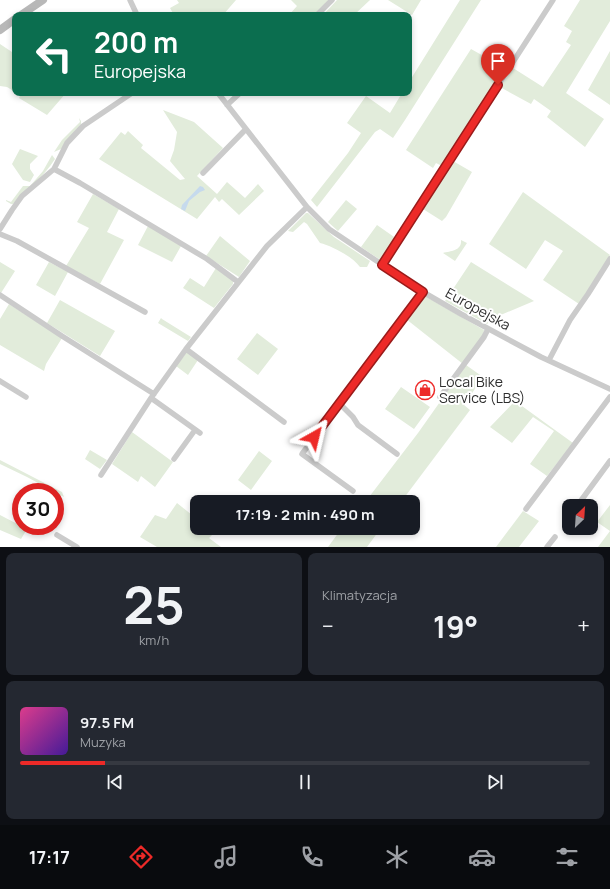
<!DOCTYPE html>
<html lang="pl">
<head>
<meta charset="utf-8">
<style>
	:root { --surface:#171b24; --page:#242831; --text:#f1f3f6; --muted:#9ea1a6; --line:#363941; --accent:#ed2a28 }
	body { margin:0; font-family:Manrope,sans-serif; background:var(--page); color:var(--text); height:100vh; display:flex; flex-direction:column; font-size:15px; white-space:nowrap }
	* { box-sizing:border-box; margin:0 }
	p { font-size:13px; color:var(--muted) }
	.icon { flex:none; width:22px; height:22px; fill:none; stroke:currentColor; stroke-width:2; stroke-linecap:round; stroke-linejoin:round }
	.map { position:relative; height:547px; overflow:hidden }
	.panel { display:flex; flex-direction:column; gap:6px; padding:6px; background:#0d0f14; flex:1 }
	.panel>* { flex:none }
	.top-card { position:absolute; left:12px; top:12px; width:400px; height:84px; border-radius:8px; box-shadow:0 2px 6px #0003; background:#0b6e4f; color:#fff; overflow:hidden }
	.needle { width:26px; rotate:25deg }
	.fabs { position:absolute; left:562px; top:499px; display:grid; gap:8px }
	.fabs a { display:grid; place-items:center; width:36px; height:36px; border-radius:8px; background:var(--surface); box-shadow:0 2px 6px #0003; font-size:20px }
	.speed { position:absolute; left:12px; top:483px; display:flex; gap:8px; font-size:20px; font-weight:700; text-align:center }
	.speed>* { display:grid; place-content:center; width:52px; height:52px; border-radius:50%; background:var(--surface); box-shadow:0 2px 6px #0003; line-height:1 }
	.speed .limit { border:6px solid #d22; background:#fff; color:#111 }
	.pin { position:absolute; display:grid; place-items:center; width:34px; height:34px; color:#fff; margin:-41px -17px; border-radius:50% 50% 50% 0; rotate:-45deg; box-shadow:0 0 4px #0007 }
	.pin .icon { rotate:45deg }
	.me { position:absolute; width:44px; margin:-22px; rotate:37deg; stroke-linejoin:round; filter:drop-shadow(0 0 3px #0008) }
	.turn { display:flex; align-items:center; gap:14px; height:84px; padding:0 16px; font-size:18px }
	.turn .icon { width:52px; height:52px; stroke-width:2.5 }
	.turn b { display:block; font-size:28px; line-height:34px }
	.big { font-size:30px; font-weight:700; line-height:1.1 }
	.panel .widget { flex:1; display:flex; flex-direction:column; justify-content:center; gap:6px; min-width:0; padding:0 14px; border-radius:8px; background:var(--page) }
	.panel .dial { align-items:center; gap:0 }
	.dial b { font-size:52px; line-height:1 }
	.song { display:flex; align-items:center; gap:12px }
	.cover { width:48px; height:48px; border-radius:6px; background:linear-gradient(135deg,hsl(330 70% 55%),hsl(260 70% 35%)) }
	.played { height:4px; border-radius:2px; background:linear-gradient(90deg,var(--accent) 15%,var(--line) 15%) }
	.keys { display:flex; justify-content:space-around; direction:ltr }
	.heat { display:flex; justify-content:space-between; align-items:center; font-size:22px; direction:ltr }
	.panel .tiles { flex:1; display:grid; gap:6px; grid-template-columns:1fr 1fr }
	.widget:last-child { grid-column:span 2 }
	.trip { position:absolute; left:190px; top:495px; width:230px; height:40px; border-radius:8px; background:var(--surface); box-shadow:0 2px 6px #0003; font-weight:700; line-height:40px; text-align:center }
	.dock { display:flex; height:64px; justify-content:space-around; align-items:center; background:#090b0e; color:var(--muted) }
	.dock .icon { width:28px; height:28px }
	.dock .current { color:var(--accent) }
	.dock b { font-size:18px; color:var(--text) }
	.map>svg:first-child { display:block }
	.green { fill:#e2ecdb }
	.water { fill:#c6daed }
	.lines { fill:none; stroke-linecap:round; stroke-linejoin:round }
	.street { stroke:#cbcbcb; stroke-width:5.5 }
	.secondary { stroke:#b8b8b8; stroke-width:8 }
	.route-casing { stroke:#9a1b1a; stroke-width:10 }
	.route { stroke:#ed2a28; stroke-width:7 }
	.labels { text-anchor:middle; stroke-width:4; stroke-linejoin:round; paint-order:stroke }
	.street-label { font-size:14px; fill:#2e2e2e; stroke:#fff }
	.poi-label { font-size:14px; fill:#2e2e2e; stroke:#fff; text-anchor:start }
</style>
</head>
<body>
<div class="map">
<svg width="610" height="547" viewBox="0 0 610 547">
	<rect width="100%" height="100%" fill="#fff"/>
	<!-- green -->
	<path class="green" d="M177,0H236L223,15H174L170,8L179,3Z
		M291,0H329L315,15H289L297,6Z
		M337,0H370L354,15H323Z
		M388,0H421L412,15Z
		M460,0H481L405,120L393,138L380,129L375,132L317,207L311,200L348,153L361,133L347,123L366,96L390,113L402,93H409V82Z
		M580,0H610V21L566,93L604,119L585,147L547,117L551,111L534,99L531,104L500,87L513,68L543,87L571,45L566,42L572,31L564,26Z
		M0,44L15,54V92L7,87L0,86Z
		M471,49L505,68L444,167L436,163L433,168L406,150Z
		M610,51V105L588,90Z
		M16,93H66L47,115L19,98L20,96Z
		M163,110L194,122L223,148L197,176L217,194L227,182L245,198L258,184L264,191L239,215L222,199L219,202L215,197L197,219L99,159L121,132L125,135L128,131L143,145L141,148L180,180L185,179L170,161L174,150L177,132Z
		M79,118L81,121V124L61,149L54,152L62,140L80,122Z
		M20,149L38,156L30,164V169L34,175L30,182L23,180L12,164Z
		M52,155L55,159C44,176 28,190 13,204H11L6,201V200L11,202L23,186H30L43,171Z
		M453,161L472,172L446,217L442,221L423,209Z
		M523,192L610,255L579,304L543,280L563,251L545,240L526,269L489,244Z
		M93,194L119,209L107,232L124,240L100,284L66,266L89,228L77,222Z
		M346,200L357,209L338,231L328,222Z
		M306,213H308L334,237L370,261L367,267H360C353,257 332,246 320,243L307,224L304,222L293,232L288,231Z
		M377,225L397,239L384,259H379L361,247Z
		M148,226L181,246L172,262L138,245Z
		M220,236L250,261L239,277L206,256Z
		M461,240L467,243L455,261L443,253C451,251 462,251 461,240Z
		M0,262L15,271L1,293L0,292Z
		M49,262L68,272L55,296L36,285Z
		M471,262L534,301L496,317L487,324L445,301Z
		M216,268L233,281V284L214,308L183,288L190,278L204,287Z
		M423,295L484,330L483,335L463,364L406,319Z
		M60,300L115,331L100,356L47,323Z
		M9,304L62,338L46,364L44,371L0,345V319Z
		M161,318L162,319L191,337L188,341L158,323Z
		M257,333L278,349L258,375L237,359Z
		M187,352L198,360L188,375L176,366Z
		M466,365L483,377L464,405L470,410L401,502H362L363,500L366,501L418,433Z
		M401,387L430,407L414,429L385,409Z
		M515,401L573,443L547,476L530,464L554,431L533,417L512,443L490,427Z
		M132,432L173,462L155,487L141,476L138,482L112,464Z
		M90,450L107,460L100,469L85,459Z
		M259,451L272,461L251,490L238,480Z
		M0,460L62,492L64,497L27,477L0,464Z
		M177,503L197,519V528H208L214,533L209,538L221,547H157L140,537L155,515L166,519Z
		M610,505V531L597,522Z
		M523,511L539,521L519,547H496Z
		M0,515L27,529L21,539L0,530Z
		M342,528H381L367,547H328Z
		M610,531V547H598Z"/>
	<!-- water -->
	<path class="water" d="M200,186L203,187L205,190L200,192L189,201L185,211L181,209L182,205Z"/>
	<g class="lines">
		<!-- street -->
		<path class="street" d="M130,0L137,15
			M317,15L332,0
			M218,93L307,207L329,229L423,292L461,314L541,357L610,389
			M227,105L240,93
			M54,169L80,183L207,259L238,282
			M203,173L246,129
			M0,229L12,210L22,196L54,169L67,143L83,126L132,93
			M0,234L17,241L145,312
			M382,265L553,0
			M0,295L62,336L154,394
			M186,349L284,422
			M549,360L570,320L588,294L610,259
			M0,381L26,397
			M440,397L484,337L488,329
			M151,398L200,433
			M339,403L353,417L358,425L397,454
			M174,459L195,430
			M101,475L151,398L186,349L267,246L307,207
			M353,491L302,454L371,360L423,292
			M577,506L610,461
			M526,509L610,397
			M57,535L77,547
			M547,547L555,537"/>
		<!-- secondary -->
		<path class="secondary" d="M21,15L43,0
			M0,30L15,19"/>
	</g>
	<g class="lines">
		<!-- route casing -->
		<g class="route-casing">
			<path id="route" d="M314,437L423,292L382,265L498,85"/>
		</g>
		<!-- route -->
		<use href="#route" class="route"/>
	</g>
	<!-- icons -->
	<defs>
		<g id="shop-ring" transform="scale(1)"><circle r="9.5" fill="#fff" stroke="#ed2a28" stroke-width="1.5"/><path d="M-5-2.5h2.3a2.7 3.5 0 0 1 5.4 0H5L5.5 6h-11ZM-1.5-2.5h3a1.5 2.3 0 0 0-3 0Z" fill="#ed2a28"/></g>
	</defs>
	<g fill-rule="evenodd">
		<use href="#shop-ring" x="425" y="390"/>
	</g>
	<g class="labels">
		<!-- street labels -->
		<g class="street-label">
			<text transform="translate(478 309) rotate(29)" y="5">Europejska</text>
		</g>
		<!-- poi labels -->
		<g class="poi-label">
			<text x="439" y="387">Local Bike<tspan x="439" dy="16">Service (LBS)</tspan></text>
		</g>
	</g>
</svg>
<div class="fabs">
<a><svg class="needle" viewBox="-14 -14 28 28"><path d="M0-13l5 13h-10z" fill="#e53935"/><path d="M0 13l5-13h-10z" fill="#9ea1a6"/></svg></a>
</div>
<div class="speed"><div class="limit">30</div></div>
<div class="pin" style="left:498px;top:85px;background:#d93025"><svg class="icon" aria-label="arrive" viewBox="0 0 24 24"><path d="M6 21V4h12l-3 4 3 4H6"/></svg></div>
<svg class="me" style="left:314px;top:437px" viewBox="-20 -20 40 40"><path d="M0-17L14 15 0 8-14 15z" fill="#ed2a28" stroke="#fff" stroke-width="4"/></svg>
<div class="trip">17:19 · 2 min · 490 m</div>
<div class="top-card">
<div class="turn"><svg class="icon" aria-label="left" viewBox="0 0 24 24"><path d="M17 20v-9H6M10 6l-5 5 5 5"/></svg><div><b>200 m</b>Europejska</div></div>
</div>
</div>
<section class="panel">
<div class="tiles">
<div class="widget dial"><b>25</b><p>km/h</p></div>
<div class="widget"><p>Klimatyzacja</p>
<div class="heat"><a>−</a><b class="big">19°</b><a>+</a></div>
</div>
<div class="widget">
<div class="song"><i class="cover"></i><div><b>97.5 FM</b><p>Muzyka</p></div></div>
<div class="played"></div>
<div class="keys"><svg class="icon" aria-label="previous" viewBox="0 0 24 24"><path d="M18 5L8 12l10 7zM5 5v14"/></svg><svg class="icon" aria-label="pause" viewBox="0 0 24 24"><path d="M8 5v14M16 5v14"/></svg><svg class="icon" aria-label="next" viewBox="0 0 24 24"><path d="M6 5l10 7-10 7zM19 5v14"/></svg></div>
</div>
</div>
</section>
<nav class="dock">
<b>17:17</b>
<svg class="icon current" aria-label="directions" viewBox="0 0 24 24"><path d="M12 3l9 9-9 9-9-9zM9 14v-3h6M13 9l2 2-2 2"/></svg>
<svg class="icon" aria-label="music" viewBox="0 0 24 24"><path d="M9 18V5l10-2v13"/><circle cx="6" cy="18" r="3"/><circle cx="16" cy="16" r="3"/></svg>
<svg class="icon" aria-label="phone" viewBox="0 0 24 24"><path d="M5 4h4l2 5-3 2q2 4 5 5l2-3 5 2v4C11 20 4 13 5 4z"/></svg>
<svg class="icon" aria-label="climate" viewBox="0 0 24 24"><path d="M12 3v18M4 7l16 10M4 17L20 7"/></svg>
<svg class="icon" aria-label="car" viewBox="0 0 24 24"><path d="M5 17H2v-5l4-1 3-4h7l3 4 3 1v5h-3M9 17h6M6 11h13"/><circle cx="7" cy="17" r="2"/><circle cx="17" cy="17" r="2"/></svg>
<svg class="icon" aria-label="filters" viewBox="0 0 24 24"><path d="M4 7h16M4 17h16"/><circle cx="9" cy="7" r="2"/><circle cx="15" cy="17" r="2"/></svg>
</nav>
</body>
</html>
